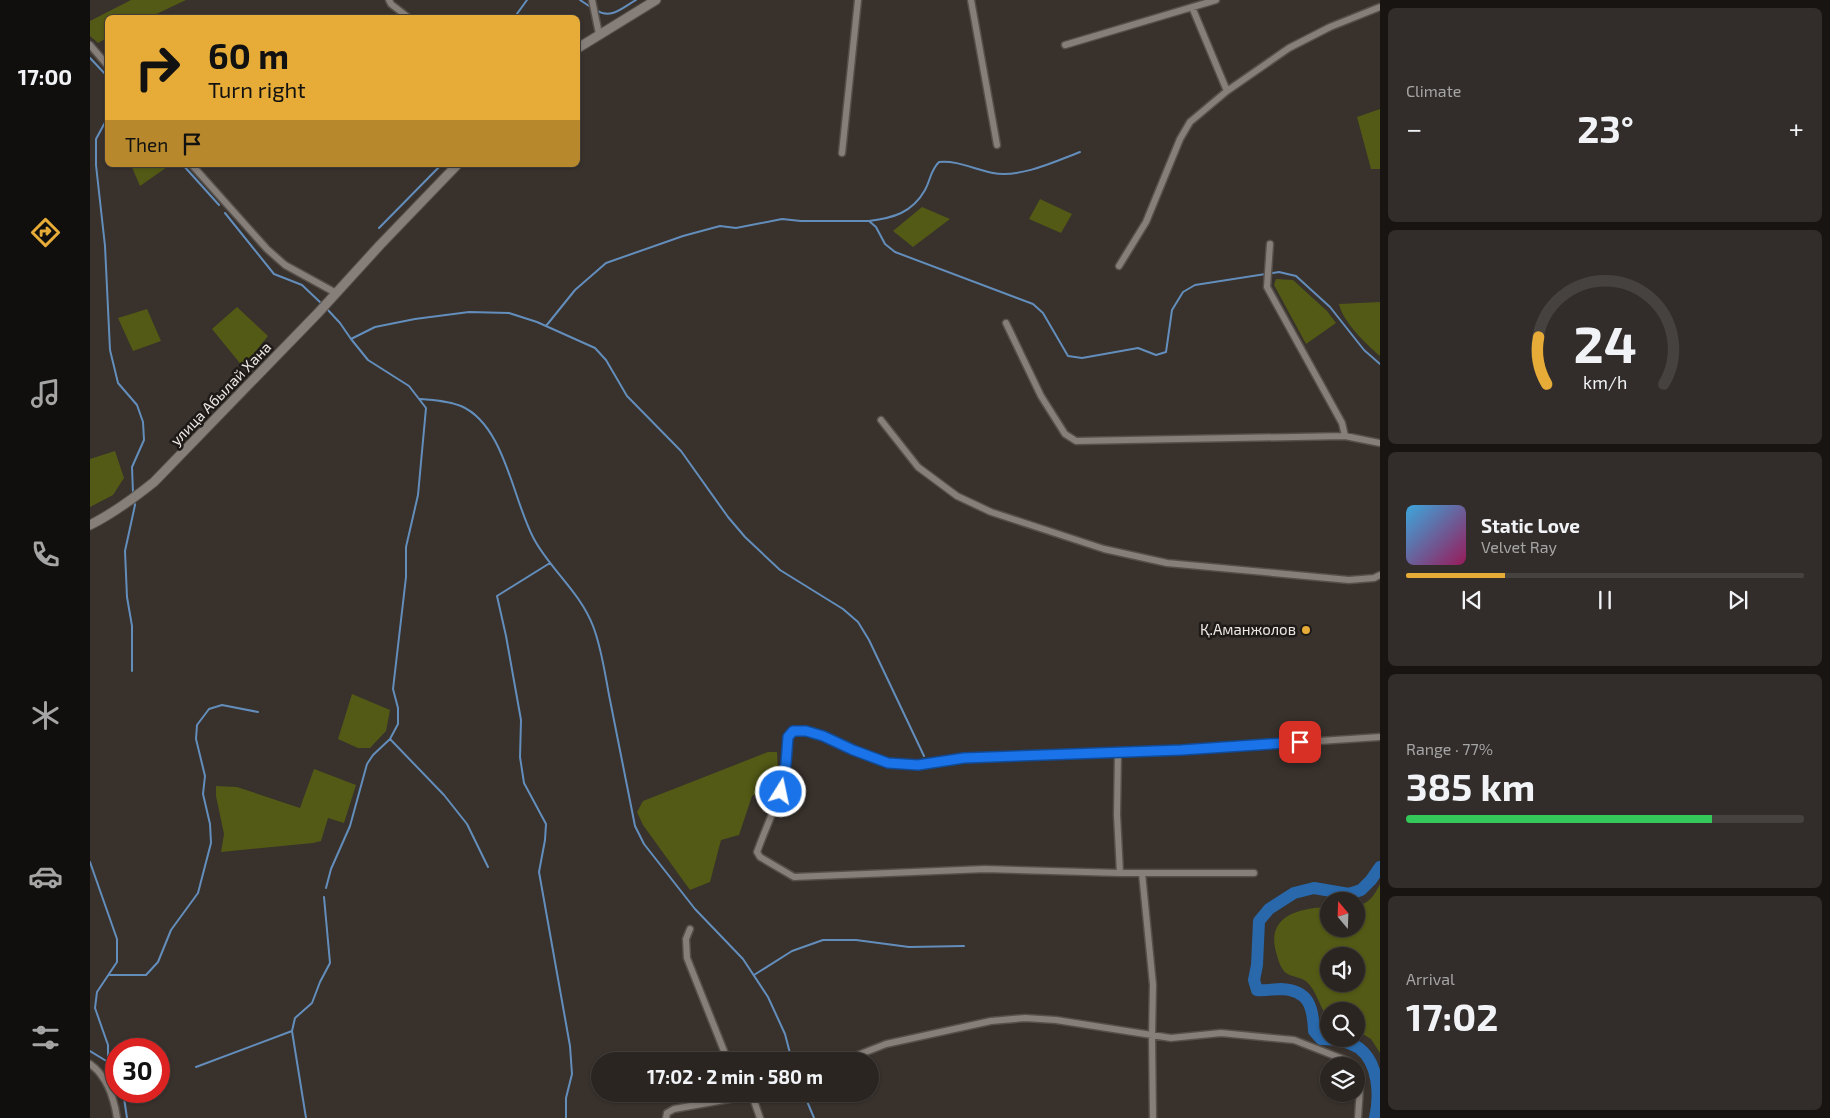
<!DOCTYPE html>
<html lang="en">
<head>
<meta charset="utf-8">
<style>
	:root { --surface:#2a2521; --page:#322d2a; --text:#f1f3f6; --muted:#a5a5a5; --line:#46423f; --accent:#e7ac37 }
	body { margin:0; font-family:"Exo 2",sans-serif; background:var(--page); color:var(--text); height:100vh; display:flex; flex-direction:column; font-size:19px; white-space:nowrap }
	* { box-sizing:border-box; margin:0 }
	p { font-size:16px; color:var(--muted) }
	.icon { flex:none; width:28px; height:28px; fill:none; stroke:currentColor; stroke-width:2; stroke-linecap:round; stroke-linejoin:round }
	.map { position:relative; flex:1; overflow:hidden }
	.side { display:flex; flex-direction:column; gap:8px; padding:8px; background:#171412; width:450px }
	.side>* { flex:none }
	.hud { position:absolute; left:15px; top:15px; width:475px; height:152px; border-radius:8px; box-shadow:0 1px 4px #0004,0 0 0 1px var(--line); background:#e7ac37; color:#111; overflow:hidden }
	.needle { width:32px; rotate:341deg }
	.tools { position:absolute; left:1230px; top:892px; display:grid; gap:10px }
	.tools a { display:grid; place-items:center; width:45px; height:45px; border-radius:50%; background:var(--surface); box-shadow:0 1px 4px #0004,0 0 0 1px var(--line); font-size:25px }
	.speed { position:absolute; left:15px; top:1038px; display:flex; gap:10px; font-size:25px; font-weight:700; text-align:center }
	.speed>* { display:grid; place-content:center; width:65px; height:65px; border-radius:50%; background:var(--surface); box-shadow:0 1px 4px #0004,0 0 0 1px var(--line); line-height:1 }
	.speed .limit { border:8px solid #d22; background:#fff; color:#111 }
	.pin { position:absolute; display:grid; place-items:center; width:42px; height:42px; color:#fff; margin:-21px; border-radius:10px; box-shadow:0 2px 8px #0006 }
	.me { position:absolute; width:55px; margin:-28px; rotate:10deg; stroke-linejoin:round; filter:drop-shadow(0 0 4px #0008) }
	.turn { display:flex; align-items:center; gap:18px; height:105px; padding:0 20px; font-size:22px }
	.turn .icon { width:65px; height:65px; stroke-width:2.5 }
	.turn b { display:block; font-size:35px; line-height:42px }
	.then { display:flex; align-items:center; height:48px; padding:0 20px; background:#0003; gap:10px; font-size:19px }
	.big { font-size:38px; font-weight:700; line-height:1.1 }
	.side .tile { flex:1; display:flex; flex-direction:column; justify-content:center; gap:8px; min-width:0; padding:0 18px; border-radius:8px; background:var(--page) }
	.side .dial { align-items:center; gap:0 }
	.dial svg { height:130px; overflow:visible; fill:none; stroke:var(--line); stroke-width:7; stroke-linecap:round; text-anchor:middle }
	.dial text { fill:var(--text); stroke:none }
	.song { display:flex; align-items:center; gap:15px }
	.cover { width:60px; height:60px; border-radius:8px; background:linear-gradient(135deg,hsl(200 70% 55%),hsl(330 70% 35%)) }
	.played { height:5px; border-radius:2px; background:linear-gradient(90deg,var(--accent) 25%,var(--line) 25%) }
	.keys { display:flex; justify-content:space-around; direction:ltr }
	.heat { display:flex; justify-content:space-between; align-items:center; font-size:28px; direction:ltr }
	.charge { height:8px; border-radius:4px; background:linear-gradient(90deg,#34c759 77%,var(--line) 0) }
	.trip { position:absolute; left:501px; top:1052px; width:288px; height:50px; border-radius:25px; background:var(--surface); box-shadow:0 1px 4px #0004,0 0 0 1px var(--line); font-weight:700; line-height:50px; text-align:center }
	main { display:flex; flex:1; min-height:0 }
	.menu { display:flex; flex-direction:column; width:90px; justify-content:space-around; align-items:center; background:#110f0d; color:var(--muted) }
	.menu .icon { width:35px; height:35px }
	.menu .selected { color:var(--accent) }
	.menu b { font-size:22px; color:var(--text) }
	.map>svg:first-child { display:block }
	.green { fill:#535a15; fill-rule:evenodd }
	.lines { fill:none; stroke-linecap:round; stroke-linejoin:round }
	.stream { stroke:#638ebc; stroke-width:2 }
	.river { stroke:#2868ab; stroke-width:12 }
	.minor-casing { stroke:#554f4a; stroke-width:9 }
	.secondary-casing { stroke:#554f4a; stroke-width:11 }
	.minor { stroke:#867e78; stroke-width:6 }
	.secondary { stroke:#867e78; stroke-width:9 }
	.route-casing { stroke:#114b97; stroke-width:12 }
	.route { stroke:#1a73e8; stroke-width:9 }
	.poi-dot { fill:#e7ac37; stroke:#1d1a18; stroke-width:2 }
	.labels { text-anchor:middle; stroke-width:5; stroke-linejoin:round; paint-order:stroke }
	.street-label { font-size:15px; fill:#ede8e5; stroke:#1d1a18 }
	.poi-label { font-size:15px; fill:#ede8e5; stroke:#1d1a18; text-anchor:end }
</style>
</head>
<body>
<main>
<nav class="menu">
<b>17:00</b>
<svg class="icon selected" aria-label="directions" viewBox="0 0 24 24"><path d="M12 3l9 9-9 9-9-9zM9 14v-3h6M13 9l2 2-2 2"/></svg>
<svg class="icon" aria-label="music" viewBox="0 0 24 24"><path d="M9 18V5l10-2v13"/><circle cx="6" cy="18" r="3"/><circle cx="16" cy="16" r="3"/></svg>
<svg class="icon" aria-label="phone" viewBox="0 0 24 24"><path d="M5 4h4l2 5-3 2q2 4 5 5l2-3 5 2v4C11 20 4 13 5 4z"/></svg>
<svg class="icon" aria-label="climate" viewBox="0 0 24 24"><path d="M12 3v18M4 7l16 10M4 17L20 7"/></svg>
<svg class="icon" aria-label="car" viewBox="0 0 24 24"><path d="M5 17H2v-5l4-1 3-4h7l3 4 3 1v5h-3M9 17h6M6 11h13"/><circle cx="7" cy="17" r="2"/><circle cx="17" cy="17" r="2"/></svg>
<svg class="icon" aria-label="filters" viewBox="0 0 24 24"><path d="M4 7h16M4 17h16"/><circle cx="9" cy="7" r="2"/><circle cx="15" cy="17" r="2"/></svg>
</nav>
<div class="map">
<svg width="1290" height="1118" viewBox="0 0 1290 1118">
	<rect width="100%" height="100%" fill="#38312c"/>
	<!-- green -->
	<path class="green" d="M41,0H96L60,17L18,18L17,38L8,43L0,36V21Z
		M1290,109V169H1281L1267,117Z
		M41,165H80L50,186Z
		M950,199L982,214L971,233L939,219Z
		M832,207L860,219L823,247L803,231Z
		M1186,279L1203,280L1237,311L1246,323L1216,344L1184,285Z
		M1290,302V356C1276,344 1253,322 1249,304Z
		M147,307L178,336L153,367L122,329Z
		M57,309L71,341L43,351L28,318Z
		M25,451L34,478L23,495L0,507V459Z
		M262,694L300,710L296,731L280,748H268L248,739Z
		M678,752H687L688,770L686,784L662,796L649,835L631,840L620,882L600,890L553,825L547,812L553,801Z
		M224,769L266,785L254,823L238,818L231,841L223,843L131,852L134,834L126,796V786L147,787L210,808Z
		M1290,884V1053L1281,1039L1266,1030V1011H1239V1018C1229,1008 1228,993 1217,982C1211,977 1202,977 1196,973C1190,968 1188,959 1186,952C1176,915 1210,908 1239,907V929H1266V905C1279,905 1285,894 1290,884ZM1239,956H1266V984H1239Z"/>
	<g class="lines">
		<!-- stream -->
		<path class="stream" d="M490,0L502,8
			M506,10C521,20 532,8 546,0
			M424,18L437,0
			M0,58L18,77
			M18,117L6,139V165L15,246L20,350L28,383L47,405L53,422L54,440L42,467L43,493
			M93,165L129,205
			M135,213L184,274L212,285L232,304
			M779,221C803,218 822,213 835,190C841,179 840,171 849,162C868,160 885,170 903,173C930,178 964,162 990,152
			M289,228L351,165
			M456,326L485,290L516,263L593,236L630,226L646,228L692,219L711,221H779L786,227L795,244L805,252L943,304L953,313L978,356L992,358L1048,348L1066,355L1076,352L1082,310L1093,292L1105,285L1189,272L1206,276L1240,307L1274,350L1290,364
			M261,339L285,327L325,319L379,312L419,313L447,322L505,348L516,360L537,396L591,451L638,517L655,537L690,570L753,609L768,622L779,640L834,756
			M330,399C345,400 358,401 371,406C415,425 423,501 444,539C460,569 490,592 503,626C512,649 515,675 520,700C528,742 537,784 545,826L554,844L605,909L653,959L678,997L695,1034L702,1061
			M460,563L407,596L416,636L431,720L430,757L434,783L456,824L455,840L449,872L480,1046L482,1074L476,1098V1118
			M42,671V626L37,597L35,551L45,505L44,501
			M300,739L354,795L377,824L398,867
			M0,862L27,939V962L7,992L5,1008L18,1045V1062
			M236,888L241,869L260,826L277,764L283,755L300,739L308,724V708L303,689L316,577V547L328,495L336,408L319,386L278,360L261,339L250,323L237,309
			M20,975H56L68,962L81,930L108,893L121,843L120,824L113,794L115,776L106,739L107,725L119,709L132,705L168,712
			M664,975L702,951L733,940H766L819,947L874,946
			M0,1051L18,1062L26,1075
			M106,1067L202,1031
			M33,1091L37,1118
			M714,1094L724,1118
			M216,1118L202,1031L205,1018L222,1003L230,982L240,963L234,897"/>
		<!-- river -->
		<path class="river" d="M1285,1118C1290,1096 1289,1063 1269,1048C1257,1040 1244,1039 1231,1039L1224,1031C1223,1007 1219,990 1191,989C1183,989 1175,991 1167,990L1164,980L1167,965L1169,921L1179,909L1204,893L1224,888L1259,894L1271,890L1281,880L1290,867"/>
		<!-- minor casing -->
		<g class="minor-casing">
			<path id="minor" d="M299,0L301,4L319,18
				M502,0L509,34
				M881,0L907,145
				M1102,7L1137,91
				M0,45L18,66
				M975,45L1126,0
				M752,153L768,0
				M102,165L177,249L195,265L246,293
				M1180,244L1177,287L1252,423L1255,436
				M1029,266L1056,222L1090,139L1100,122L1137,91L1199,48L1240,27L1290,7
				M916,323L951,396L975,434L986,441L1255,436L1290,443
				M791,420L828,467L867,496L901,512L1014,549L1077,563L1259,580L1284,578L1290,575
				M1028,752L1027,815L1030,873
				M1052,873L1063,985L1062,1036L1063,1118
				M1164,873H1030L895,869L704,877L670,857L667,852C678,821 693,794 697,761C698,750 696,740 703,731H716L733,736L763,750L797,763L828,765L874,758L1091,750L1290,737
				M600,929L596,939L597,958L638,1061
				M761,1061L768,1055L796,1044L901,1021L935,1018L966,1020L1081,1038L1131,1033L1204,1040L1258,1061L1261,1066
				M0,1064C17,1076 24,1098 27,1118
				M1266,1076L1270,1088L1268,1118
				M662,1095L670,1118
				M576,1118L577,1113L584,1109L667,1094"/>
		</g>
		<!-- secondary casing -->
		<g class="secondary-casing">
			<path id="secondary" d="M488,48L566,0
				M0,525C24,513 44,498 64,482L228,313L290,245L367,165"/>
		</g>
		<!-- minor -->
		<use href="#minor" class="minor"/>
		<!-- secondary -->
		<use href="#secondary" class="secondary"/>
	</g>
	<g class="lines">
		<!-- route casing -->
		<g class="route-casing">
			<path id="route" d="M691,792L696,763L698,737L703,731H716L733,736L763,750L798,763L828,765L874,758L1091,750L1210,742"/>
		</g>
		<!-- route -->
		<use href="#route" class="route"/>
	</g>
	<!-- markers -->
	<circle class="poi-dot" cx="1216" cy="630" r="5"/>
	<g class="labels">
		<!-- street labels -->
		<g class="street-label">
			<text transform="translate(131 394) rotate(-46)" y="5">улица Абылай Хана</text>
		</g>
		<!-- poi labels -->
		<g class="poi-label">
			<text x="1206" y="635">Қ.Аманжолов</text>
		</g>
	</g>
</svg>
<div class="tools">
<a><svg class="needle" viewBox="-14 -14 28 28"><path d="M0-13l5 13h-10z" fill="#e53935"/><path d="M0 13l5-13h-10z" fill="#a5a5a5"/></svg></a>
<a><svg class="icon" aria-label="sound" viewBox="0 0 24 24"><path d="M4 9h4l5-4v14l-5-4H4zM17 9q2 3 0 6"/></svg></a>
<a><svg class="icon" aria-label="search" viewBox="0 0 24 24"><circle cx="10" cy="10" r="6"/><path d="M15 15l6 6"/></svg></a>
<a><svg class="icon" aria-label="layers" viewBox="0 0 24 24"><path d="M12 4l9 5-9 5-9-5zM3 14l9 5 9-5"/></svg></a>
</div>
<div class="speed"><div class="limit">30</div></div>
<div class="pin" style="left:1210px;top:742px;background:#d93025"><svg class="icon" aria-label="arrive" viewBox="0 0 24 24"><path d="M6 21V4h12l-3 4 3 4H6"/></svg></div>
<svg class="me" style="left:691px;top:792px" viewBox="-20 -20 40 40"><circle r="17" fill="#1a73e8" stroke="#fff" stroke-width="3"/><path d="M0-11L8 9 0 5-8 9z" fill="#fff"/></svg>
<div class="trip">17:02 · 2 min · 580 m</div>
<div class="hud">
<div class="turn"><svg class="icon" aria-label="right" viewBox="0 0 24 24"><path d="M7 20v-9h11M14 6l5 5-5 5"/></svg><div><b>60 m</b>Turn right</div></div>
<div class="then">Then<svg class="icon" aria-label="arrive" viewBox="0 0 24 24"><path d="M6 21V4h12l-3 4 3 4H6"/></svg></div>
</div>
</div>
<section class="side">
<div class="tile"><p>Climate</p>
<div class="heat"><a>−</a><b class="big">23°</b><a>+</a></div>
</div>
<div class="tile dial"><svg viewBox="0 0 100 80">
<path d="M14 69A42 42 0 1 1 86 69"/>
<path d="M14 69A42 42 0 0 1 9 40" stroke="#e7ac37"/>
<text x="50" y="56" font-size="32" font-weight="700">24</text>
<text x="50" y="72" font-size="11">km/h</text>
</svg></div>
<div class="tile">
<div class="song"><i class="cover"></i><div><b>Static Love</b><p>Velvet Ray</p></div></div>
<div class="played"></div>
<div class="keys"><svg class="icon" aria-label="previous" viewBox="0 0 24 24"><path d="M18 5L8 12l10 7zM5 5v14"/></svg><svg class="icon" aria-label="pause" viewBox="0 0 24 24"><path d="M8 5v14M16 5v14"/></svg><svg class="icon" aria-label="next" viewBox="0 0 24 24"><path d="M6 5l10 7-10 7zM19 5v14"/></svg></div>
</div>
<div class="tile"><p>Range · 77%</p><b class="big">385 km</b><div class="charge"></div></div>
<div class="tile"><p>Arrival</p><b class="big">17:02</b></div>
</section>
</main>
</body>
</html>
